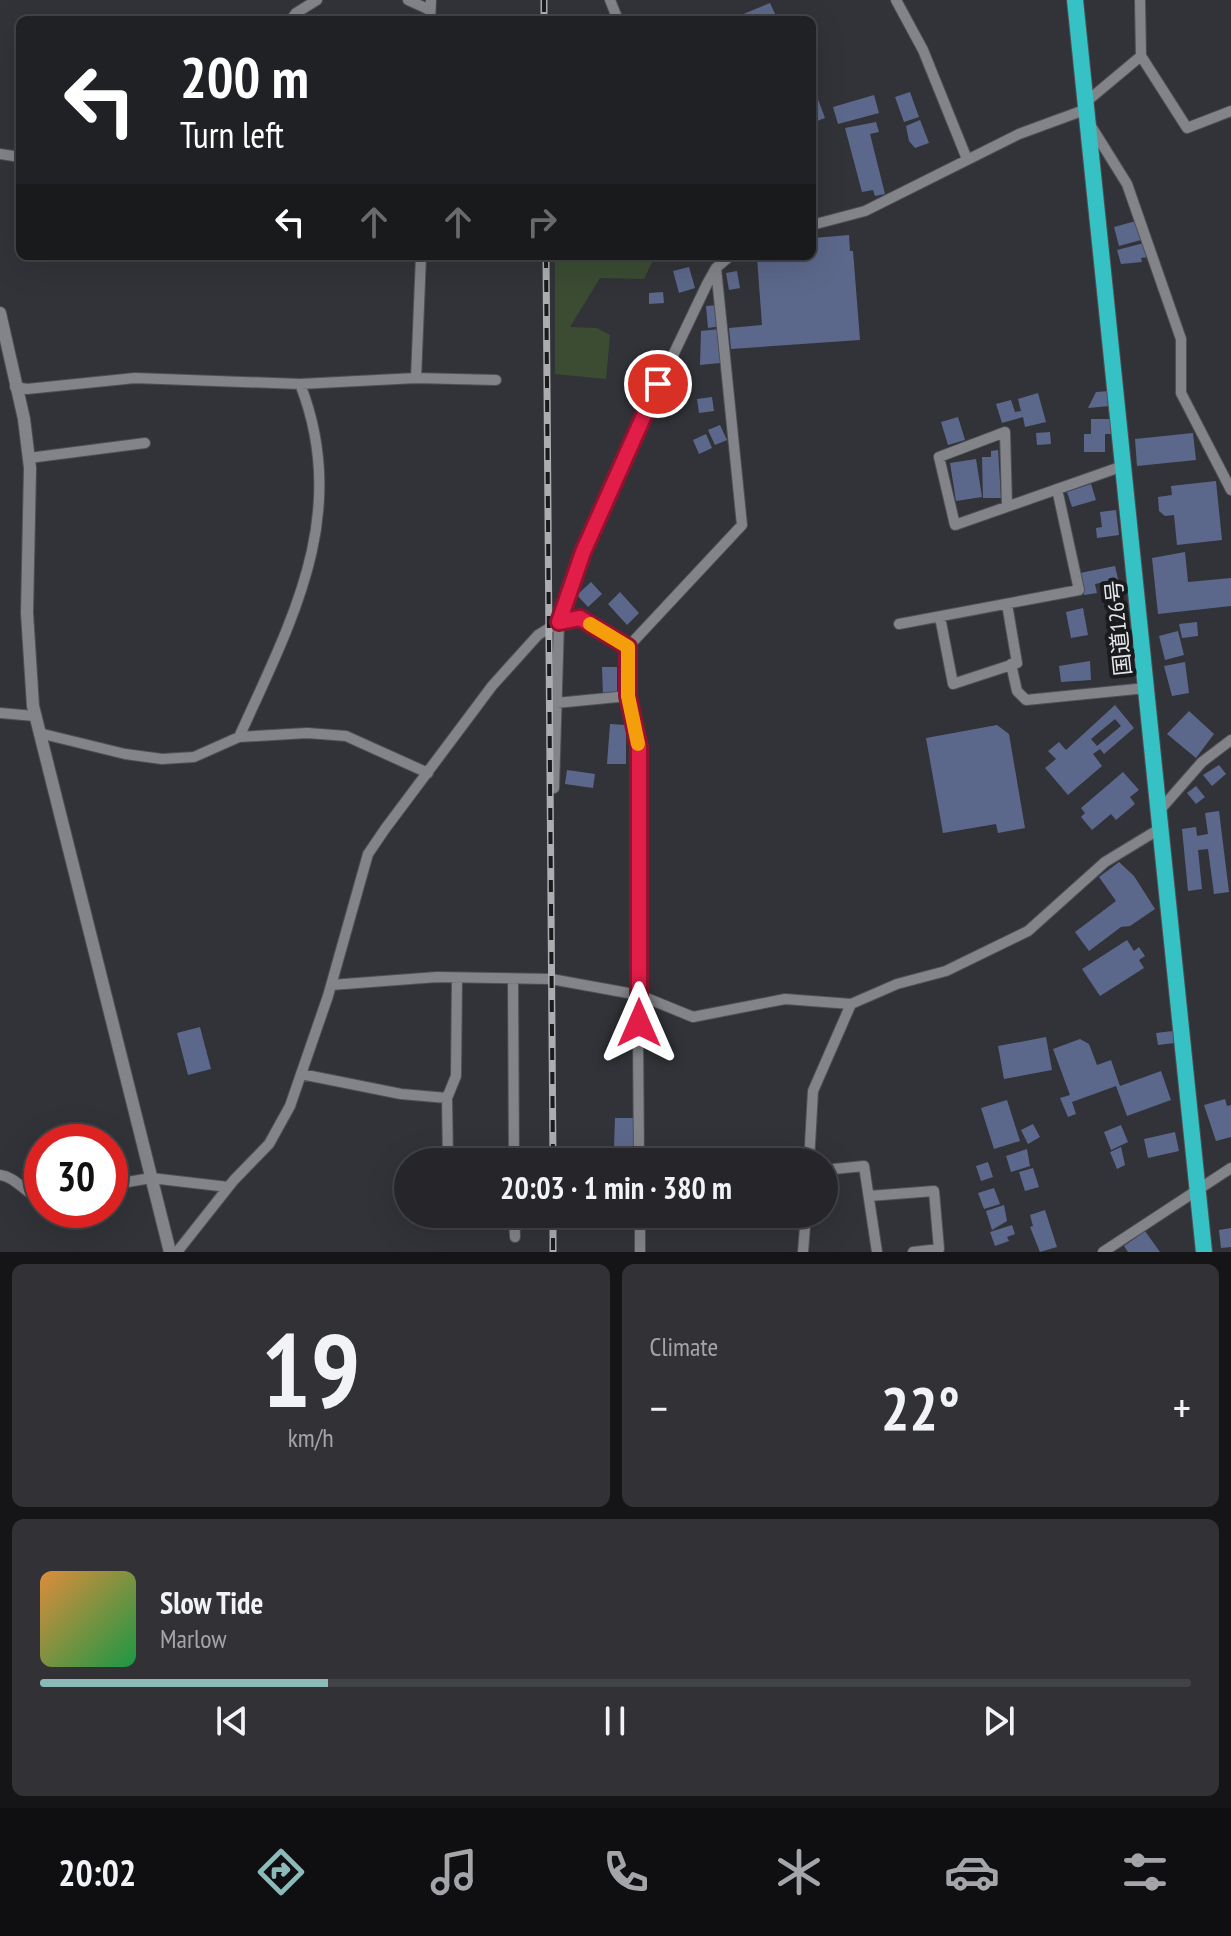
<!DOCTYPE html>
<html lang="en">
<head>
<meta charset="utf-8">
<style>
	:root { --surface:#26262a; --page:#323236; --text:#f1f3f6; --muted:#a4a5a8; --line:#424347; --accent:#8bbbb9 }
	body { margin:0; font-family:"PT Sans Narrow","Noto Sans JP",sans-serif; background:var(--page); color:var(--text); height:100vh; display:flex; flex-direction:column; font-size:30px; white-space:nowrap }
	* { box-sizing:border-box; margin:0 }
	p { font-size:26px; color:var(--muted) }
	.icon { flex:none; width:44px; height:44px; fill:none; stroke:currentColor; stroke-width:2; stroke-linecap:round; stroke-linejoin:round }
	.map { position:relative; height:1252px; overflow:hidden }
	.drawer { display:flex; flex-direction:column; gap:12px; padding:12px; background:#151517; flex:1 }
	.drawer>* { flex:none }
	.top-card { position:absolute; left:16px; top:16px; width:800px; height:244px; border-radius:12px; box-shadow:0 8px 32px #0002,0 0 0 2px var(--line); background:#202124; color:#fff; overflow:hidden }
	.speed { position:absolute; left:24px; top:1124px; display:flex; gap:16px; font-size:40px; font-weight:700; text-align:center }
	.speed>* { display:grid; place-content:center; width:104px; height:104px; border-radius:50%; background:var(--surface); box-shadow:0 8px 32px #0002,0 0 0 2px var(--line); line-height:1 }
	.speed .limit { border:12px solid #d22; background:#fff; color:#111 }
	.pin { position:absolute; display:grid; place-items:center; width:68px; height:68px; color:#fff; margin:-34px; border:4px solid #fff; border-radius:50%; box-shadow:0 2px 8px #0007 }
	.me { position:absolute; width:88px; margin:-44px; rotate:0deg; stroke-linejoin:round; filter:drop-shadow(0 0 6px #0008) }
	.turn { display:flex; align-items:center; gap:28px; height:168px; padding:0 32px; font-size:36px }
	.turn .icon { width:104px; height:104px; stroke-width:2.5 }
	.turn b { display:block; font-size:56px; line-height:68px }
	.lanes { display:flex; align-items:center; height:76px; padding:0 32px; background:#0003; justify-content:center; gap:40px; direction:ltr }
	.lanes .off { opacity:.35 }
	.big { font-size:60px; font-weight:700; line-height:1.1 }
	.drawer .card { flex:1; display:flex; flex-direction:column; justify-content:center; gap:12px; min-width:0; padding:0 28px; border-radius:12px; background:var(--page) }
	.drawer .dial { align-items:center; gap:0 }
	.dial b { font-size:104px; line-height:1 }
	.song { display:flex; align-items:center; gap:24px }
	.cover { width:96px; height:96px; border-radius:12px; background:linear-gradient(135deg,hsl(30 70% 55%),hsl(140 70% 35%)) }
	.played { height:8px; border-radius:4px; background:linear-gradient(90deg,var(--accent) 25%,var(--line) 25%) }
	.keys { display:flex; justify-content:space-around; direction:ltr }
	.heat { display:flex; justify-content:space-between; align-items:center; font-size:44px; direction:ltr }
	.drawer .tiles { flex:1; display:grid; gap:12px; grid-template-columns:1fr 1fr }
	.card:last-child { grid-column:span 2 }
	.trip { position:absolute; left:394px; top:1148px; width:444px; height:80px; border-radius:40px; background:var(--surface); box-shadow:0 8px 32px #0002,0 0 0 2px var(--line); font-weight:700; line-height:80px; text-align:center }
	.tabs { display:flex; height:128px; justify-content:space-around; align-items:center; background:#0f0f11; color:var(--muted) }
	.tabs .icon { width:56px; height:56px }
	.tabs .selected { color:var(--accent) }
	.tabs b { font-size:36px; color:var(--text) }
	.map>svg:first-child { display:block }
	.green { fill:#3b4c33 }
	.building { fill:#5c688b; fill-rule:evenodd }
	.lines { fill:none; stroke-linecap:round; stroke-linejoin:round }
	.minor-casing { stroke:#4f5054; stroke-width:12 }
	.tertiary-casing { stroke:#4f5054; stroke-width:14 }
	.trunk-casing { stroke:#4f5054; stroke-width:18 }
	.minor { stroke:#828489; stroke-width:10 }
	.tertiary { stroke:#828489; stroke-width:12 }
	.trunk { stroke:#36c2c4; stroke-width:16 }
	.rail-casing { stroke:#acadb1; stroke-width:7 }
	.rail { stroke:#1a1b1d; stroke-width:4; stroke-dasharray:12; stroke-linecap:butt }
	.route-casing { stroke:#92132f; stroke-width:20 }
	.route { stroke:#e11d48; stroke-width:14 }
	.slow { stroke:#f59e0b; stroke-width:14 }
	.labels { text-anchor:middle; stroke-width:8; stroke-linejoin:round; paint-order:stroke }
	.street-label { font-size:22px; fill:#e6e7ea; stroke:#1a1b1d }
</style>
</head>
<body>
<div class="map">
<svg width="1231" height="1252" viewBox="0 0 1231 1252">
	<rect width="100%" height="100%" fill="#323338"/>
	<!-- green -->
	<path class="green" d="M555,256L654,258L644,279L600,278L570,327L597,328L610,335L606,379L555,374Z"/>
	<!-- building -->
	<path class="building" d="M770,3L778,20H729Z
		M812,83L825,118L812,123Z
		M910,92L919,117L904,122L895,97Z
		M874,95L879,113L838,124L833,107Z
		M920,120L929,143L915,148L909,141L906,126Z
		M876,122L879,132L870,134L885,194L875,196L873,190L862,192L845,128Z
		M1136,221L1141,240L1119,246L1114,227Z
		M849,235L850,251H853L860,340L731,349L729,328L762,325L757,258L812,256L813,238Z
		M1144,243L1148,257L1141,258L1142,262L1121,264L1117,250Z
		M689,267L695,288L679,293L673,271Z
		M737,271L740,288L729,290L726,273Z
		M663,292L664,303L649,304V293Z
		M718,305L721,326L708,328L706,306Z
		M720,329V363L700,365L701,331Z
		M1109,391L1110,406L1088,408L1096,392Z
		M1038,393L1046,422L1025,427L1023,417L1002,423L996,404L1011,400L1015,412L1021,411L1018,399Z
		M712,397L714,411L699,413L697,399Z
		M958,417L965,440L948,445L941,422Z
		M1091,419H1111V434H1105V452H1084V434H1091Z
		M720,425L727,440L715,445L708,430Z
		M1050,432L1051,444L1037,445L1036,433Z
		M1193,433L1196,460L1137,466L1135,439Z
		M706,434L712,448L699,454L693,440Z
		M998,450L1001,498H983L982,457H991V451Z
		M976,459L982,497L956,501L950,463Z
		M1216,481L1222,540L1177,545L1174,515L1165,516L1159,511L1158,497L1172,495L1171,486Z
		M1091,484L1096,500L1072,507L1067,492Z
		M1116,510L1119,535L1097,538L1096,528L1102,527L1100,512Z
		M1185,552L1188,582L1231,578V606L1158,614L1152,558Z
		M1115,566L1118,579L1095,584L1097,593L1084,595L1080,573Z
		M591,582L602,594L588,607L577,595Z
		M620,592L639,613L627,625L608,604Z
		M1083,608L1088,635L1071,638L1066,612Z
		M1197,622L1198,636L1182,638L1179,624Z
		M1178,631L1184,655L1165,660L1159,636Z
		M1090,661L1091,680L1061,682L1059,666Z
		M1185,662L1189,693L1172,696L1164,666Z
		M602,667H617V695H603Z
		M1115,705L1134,728L1104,754L1100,749L1093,754L1102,766L1068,795L1045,768L1056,759L1048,751L1059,742L1066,750ZM1115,719L1121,726L1097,746L1091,739Z
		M1189,711L1214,734L1196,758L1167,734Z
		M610,724L626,725V764H607Z
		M997,725L1009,734L1025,828L998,833L996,824L943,833L926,738Z
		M1219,765L1226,774L1212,786L1203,775Z
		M567,770L595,774L593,788L565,784Z
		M1123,772L1139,790L1130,797L1135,804L1116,820L1111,814L1092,830L1081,817L1085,813L1081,808Z
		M1196,786L1205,797L1196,804L1187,793Z
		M1219,811L1229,892L1214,894L1208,849L1198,850L1202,889L1188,891L1182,829L1196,827L1197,836L1208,834L1205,813Z
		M1119,862L1134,876L1155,909L1130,926L1121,927L1089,951L1075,932L1116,901L1099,877Z
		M1127,940L1134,951L1139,947L1145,956L1139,960L1144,968L1100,996L1082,969Z
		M200,1027L211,1069L188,1075L177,1033Z
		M1173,1031L1174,1043L1158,1045L1156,1033Z
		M1046,1037L1052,1070L1004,1079L998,1046Z
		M1080,1039L1089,1044L1097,1065L1111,1060L1120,1086L1161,1071L1171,1100L1127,1116L1116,1086L1072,1102L1076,1114L1068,1117L1060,1098L1070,1095L1053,1049Z
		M1225,1099L1227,1106L1231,1105V1137L1216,1141L1204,1105Z
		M1007,1100L1020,1141L994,1149L981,1108Z
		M615,1118H634L633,1148L614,1147Z
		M1033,1124L1040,1137L1028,1144L1021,1130Z
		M1121,1125L1128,1142L1111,1150L1104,1132Z
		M1175,1132L1179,1151L1148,1158L1144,1139Z
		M1121,1147L1125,1165L1117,1169L1110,1152Z
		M1027,1149L1030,1166L1011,1172L1006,1156Z
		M988,1162L993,1177L981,1181L976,1166Z
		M1033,1168L1039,1187L1025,1191L1019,1172Z
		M994,1188L1000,1204L984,1209L978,1193Z
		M1004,1205L1007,1221L992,1230L986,1211Z
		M1045,1210L1057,1247L1040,1252L1030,1227L1033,1226L1030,1215Z
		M1012,1225L1015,1234L1007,1237L1009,1241L995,1246L990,1232Z
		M1231,1228V1247L1221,1248L1219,1230Z
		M1145,1231L1160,1252H1128L1124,1246Z"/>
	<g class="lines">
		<!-- minor casing -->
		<g class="minor-casing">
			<path id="minor" d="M408,0L430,10
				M610,0L618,20
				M896,0L923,50L967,159
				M291,20L296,13L317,0
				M430,20L431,0
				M1141,56L1187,128L1231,111
				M1086,102L1141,56L1140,0
				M1089,123L1127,184L1181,339V393L1231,490
				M0,154L20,157
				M812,225L865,211L1019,134L1087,109
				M416,378L421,256
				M15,387L27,389L135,378L300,384L416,378L496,380
				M29,458L145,443
				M1007,506L1005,432L939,457L955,525L1123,466
				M940,617L953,684L1017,663L1007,604
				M899,624L1079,590L1057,489
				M1011,664L1017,691L1026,700L1146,688
				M556,703L628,696
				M0,713L35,716
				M39,733L125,754L162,759L194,757L239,737L307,733L346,736L428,773
				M239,737C292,620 351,513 300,384
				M554,788L559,622L612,483L707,284L716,268L730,256
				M1159,811L1202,762L1231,740
				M513,979L514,1162
				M331,985L437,977L551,979L639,995L693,1017L785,999L851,1004L897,984L946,971L1028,931L1105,862L1161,828
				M301,1074L401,1094L447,1098
				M448,1161L447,1098L456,1076L457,978
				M639,1162L636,788C639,740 628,695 628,647L742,525L716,268
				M809,1162L813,1091L851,1004
				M824,1170L864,1166L877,1252
				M0,1175C17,1177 25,1195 42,1198
				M110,1185L151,1178L228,1187
				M869,1196L934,1191L939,1249L913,1252
				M514,1214L515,1237
				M640,1214V1252
				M177,1252L234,1180L269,1144L290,1106L328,996L368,854L385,829L492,686L538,635L559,622L580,618L628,647
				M803,1252L806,1214
				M1103,1252L1231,1168"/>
		</g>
		<!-- tertiary casing -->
		<g class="tertiary-casing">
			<path id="tertiary" d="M0,313L24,419L30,468L27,613L33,706L170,1252"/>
		</g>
		<!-- trunk casing -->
		<g class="trunk-casing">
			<path id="trunk" d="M1075,0L1204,1252"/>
		</g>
		<!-- minor -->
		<use href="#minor" class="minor"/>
		<!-- tertiary -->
		<use href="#tertiary" class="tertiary"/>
		<!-- trunk -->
		<use href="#trunk" class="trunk"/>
		<!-- rail casing -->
		<g class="rail-casing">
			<path id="rail" d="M544,0V20
				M546,256L553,1162
				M553,1214V1252"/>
		</g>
		<!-- rail -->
		<use href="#rail" class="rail"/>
	</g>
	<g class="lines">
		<!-- route casing -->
		<g class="route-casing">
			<path id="route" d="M639,1023V747L628,696V647L580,618L559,622L583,552L658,384"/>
		</g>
		<!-- route -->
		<use href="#route" class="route"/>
		<!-- slow -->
		<path class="slow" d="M590,624L628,647V696L638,744"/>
	</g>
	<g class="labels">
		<!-- street labels -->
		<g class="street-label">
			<text transform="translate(1118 628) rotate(-96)" y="8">国道126号</text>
		</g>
	</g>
</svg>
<div class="speed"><div class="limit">30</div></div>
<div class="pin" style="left:658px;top:384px;background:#d93025"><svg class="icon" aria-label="arrive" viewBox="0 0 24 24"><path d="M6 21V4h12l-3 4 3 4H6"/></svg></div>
<svg class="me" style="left:639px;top:1023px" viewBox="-20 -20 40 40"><path d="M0-17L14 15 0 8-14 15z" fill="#e11d48" stroke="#fff" stroke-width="4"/></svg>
<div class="trip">20:03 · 1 min · 380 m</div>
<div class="top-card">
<div class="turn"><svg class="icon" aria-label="left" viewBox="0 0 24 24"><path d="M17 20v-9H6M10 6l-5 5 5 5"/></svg><div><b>200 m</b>Turn left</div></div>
<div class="lanes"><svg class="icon" aria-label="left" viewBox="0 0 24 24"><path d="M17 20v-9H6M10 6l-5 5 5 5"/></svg><svg class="icon off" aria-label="ahead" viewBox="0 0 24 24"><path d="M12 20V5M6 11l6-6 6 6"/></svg><svg class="icon off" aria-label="ahead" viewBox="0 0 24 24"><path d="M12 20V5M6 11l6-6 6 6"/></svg><svg class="icon off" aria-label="right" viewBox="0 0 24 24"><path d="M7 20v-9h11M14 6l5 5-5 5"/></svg></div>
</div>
</div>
<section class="drawer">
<div class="tiles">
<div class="card dial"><b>19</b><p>km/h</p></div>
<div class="card"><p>Climate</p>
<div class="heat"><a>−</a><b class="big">22°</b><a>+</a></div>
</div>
<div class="card">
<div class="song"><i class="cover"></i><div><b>Slow Tide</b><p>Marlow</p></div></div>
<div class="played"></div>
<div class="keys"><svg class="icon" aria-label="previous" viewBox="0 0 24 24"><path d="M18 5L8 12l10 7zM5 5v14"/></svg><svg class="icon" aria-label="pause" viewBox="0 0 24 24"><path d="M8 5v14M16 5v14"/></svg><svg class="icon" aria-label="next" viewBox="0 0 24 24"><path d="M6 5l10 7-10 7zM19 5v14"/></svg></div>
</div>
</div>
</section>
<nav class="tabs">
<b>20:02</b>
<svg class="icon selected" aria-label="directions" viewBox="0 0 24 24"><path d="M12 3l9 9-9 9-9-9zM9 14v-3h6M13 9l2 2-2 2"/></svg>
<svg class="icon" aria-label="music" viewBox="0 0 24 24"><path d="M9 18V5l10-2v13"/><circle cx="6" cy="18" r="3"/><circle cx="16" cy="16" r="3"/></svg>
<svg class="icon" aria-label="phone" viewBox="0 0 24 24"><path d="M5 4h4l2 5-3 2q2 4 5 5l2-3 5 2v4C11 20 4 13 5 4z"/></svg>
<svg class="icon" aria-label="climate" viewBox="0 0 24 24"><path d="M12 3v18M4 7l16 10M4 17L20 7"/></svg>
<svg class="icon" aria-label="car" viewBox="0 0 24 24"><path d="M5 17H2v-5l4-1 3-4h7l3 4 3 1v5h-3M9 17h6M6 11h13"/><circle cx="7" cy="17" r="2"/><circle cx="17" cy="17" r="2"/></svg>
<svg class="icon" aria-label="filters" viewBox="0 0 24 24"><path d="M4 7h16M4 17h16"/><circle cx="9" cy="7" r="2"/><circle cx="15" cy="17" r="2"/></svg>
</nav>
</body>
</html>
